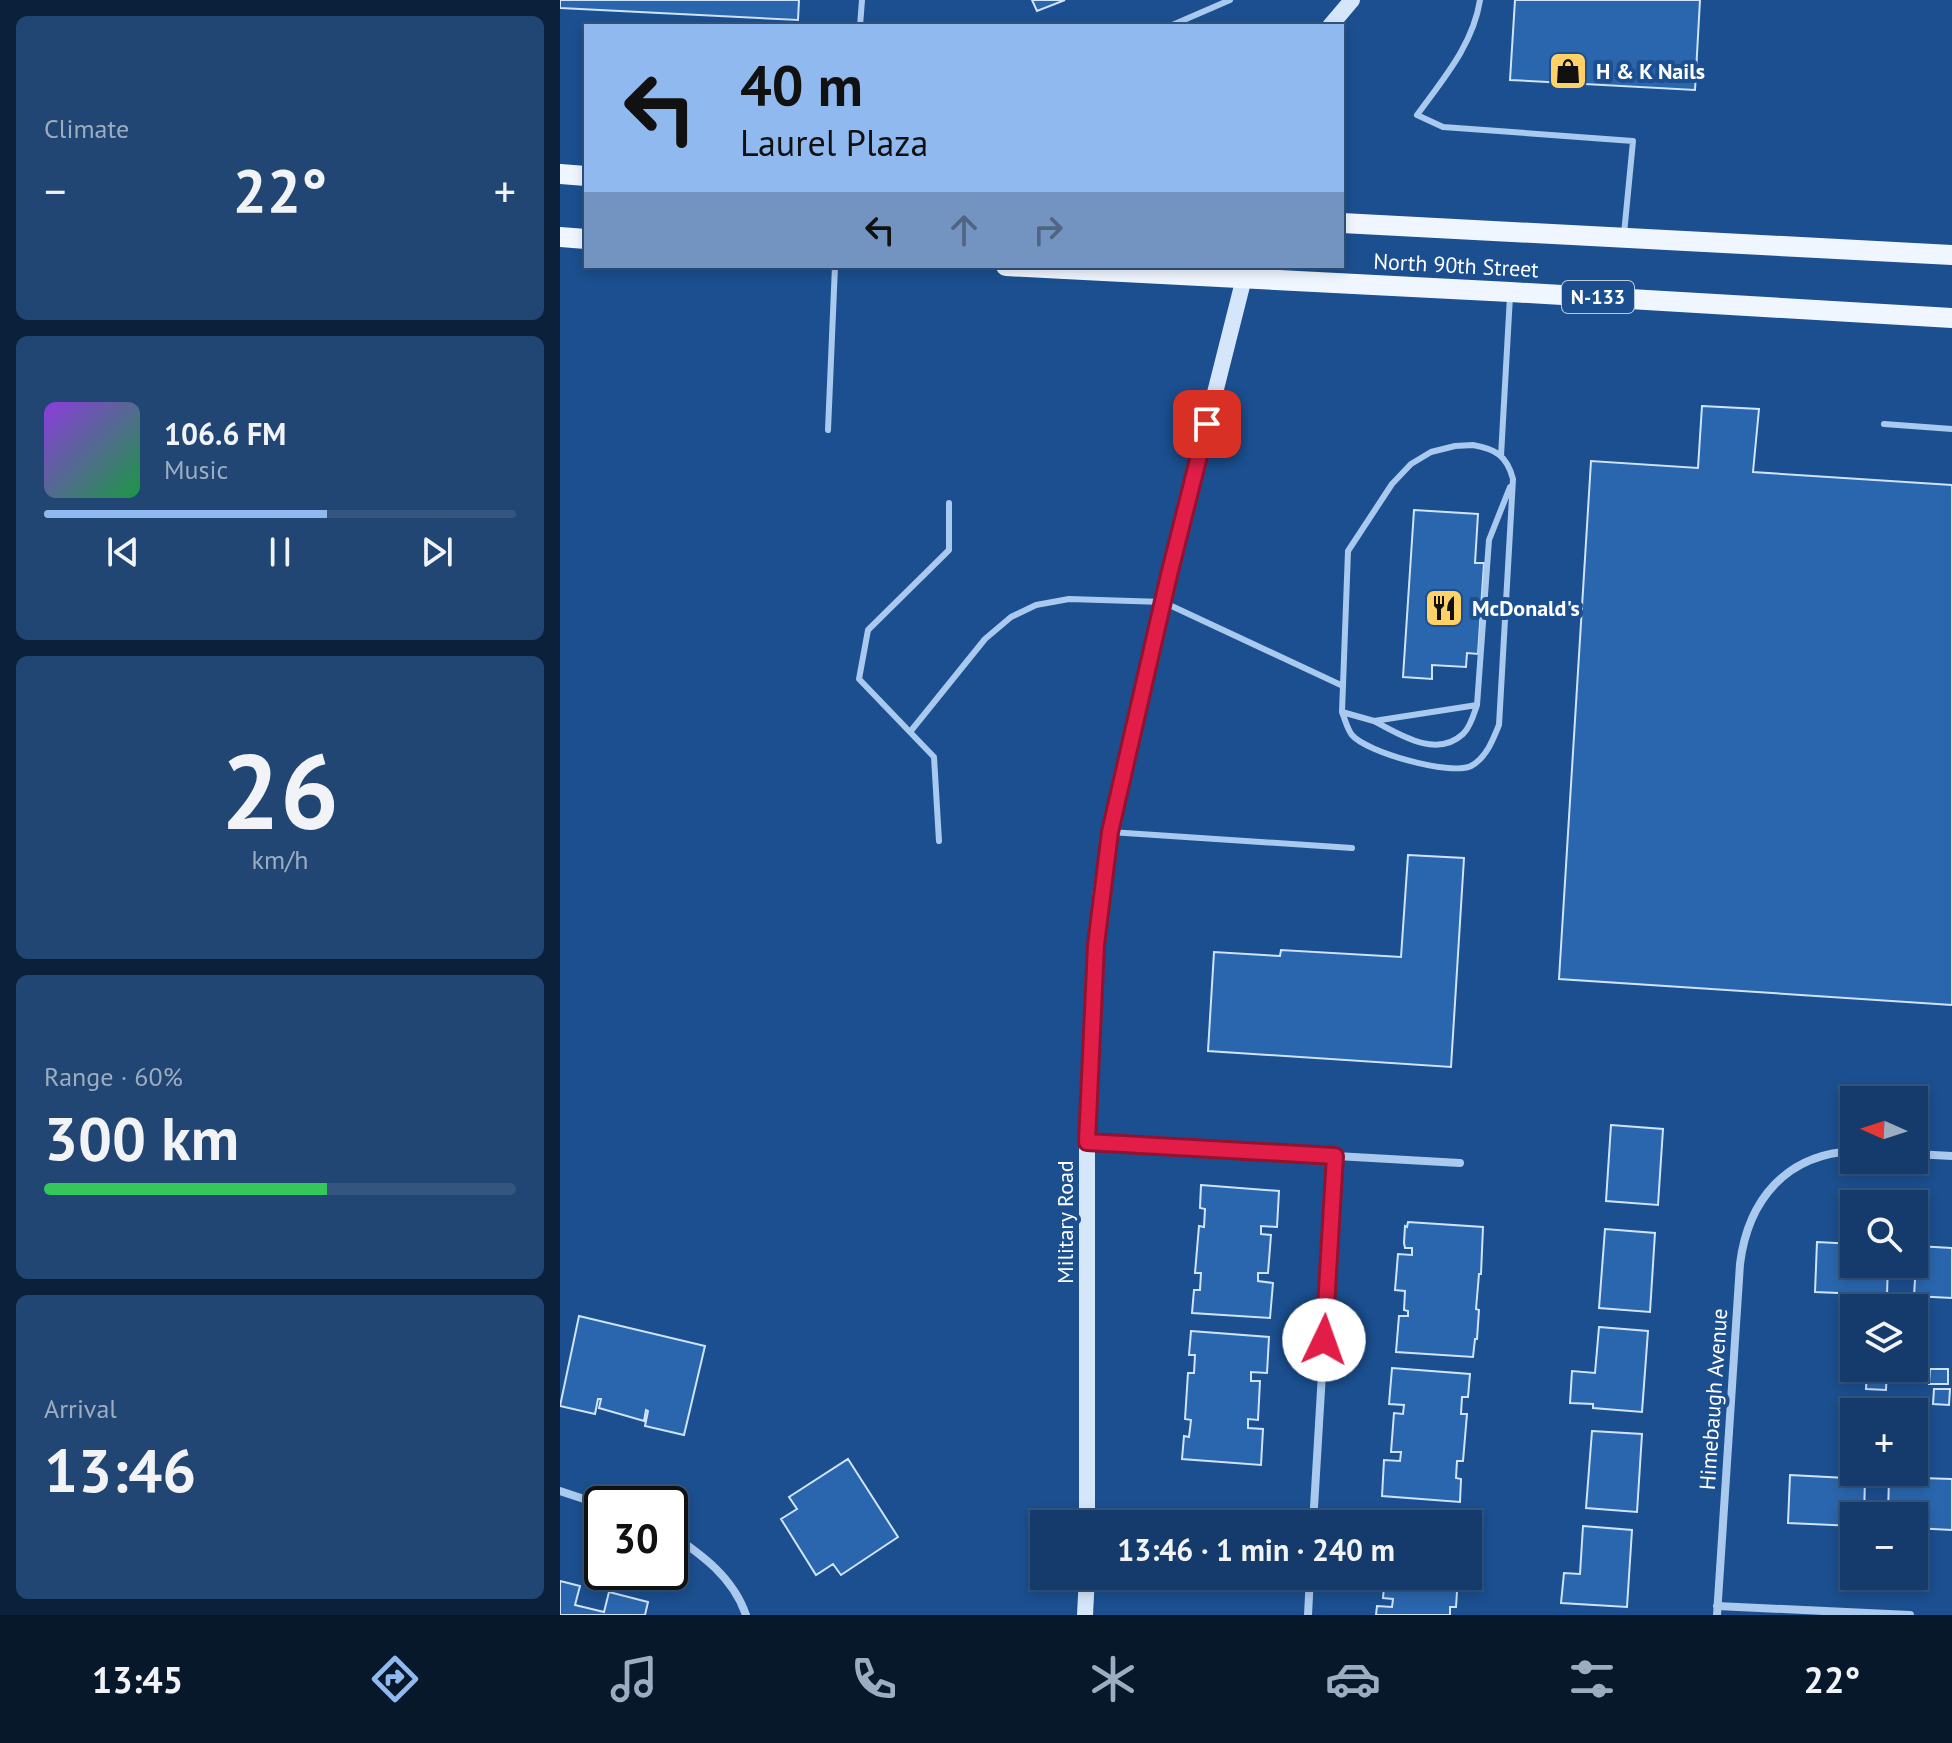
<!DOCTYPE html>
<html lang="en">
<head>
<meta charset="utf-8">
<style>
	:root { --surface:#143b6b; --page:#214673; --text:#f1f3f6; --muted:#9dadc1; --line:#33557e; --accent:#90b9f0 }
	body { margin:0; font-family:"PT Sans",sans-serif; background:var(--page); color:var(--text); height:100vh; display:flex; flex-direction:column; font-size:30px; white-space:nowrap }
	* { box-sizing:border-box; margin:0 }
	p { font-size:26px; color:var(--muted) }
	.icon { flex:none; width:44px; height:44px; fill:none; stroke:currentColor; stroke-width:2; stroke-linecap:round; stroke-linejoin:round }
	.map { position:relative; flex:1; overflow:hidden }
	.sheet { display:flex; flex-direction:column; gap:16px; padding:16px; background:#0b203b; width:560px }
	.sheet>* { flex:none }
	.hud { position:absolute; left:24px; top:24px; width:760px; height:244px; border-radius:0px; box-shadow:0 4px 12px #0003,0 0 0 2px var(--line); background:#90b9f0; color:#111; overflow:hidden }
	.needle { width:52px; rotate:273deg }
	.fabs { position:absolute; left:1280px; top:1086px; display:grid; gap:16px }
	.fabs a { display:grid; place-items:center; width:88px; height:88px; border-radius:0px; background:var(--surface); box-shadow:0 4px 12px #0003,0 0 0 2px var(--line); font-size:40px }
	.speed { position:absolute; left:24px; top:1486px; display:flex; gap:16px; font-size:40px; font-weight:700; text-align:center }
	.speed>* { display:grid; place-content:center; width:104px; height:104px; border-radius:50%; background:var(--surface); box-shadow:0 4px 12px #0003,0 0 0 2px var(--line); line-height:1 }
	.speed .limit { border:4px solid #111; border-radius:12px; background:#fff; color:#111 }
	.pin { position:absolute; display:grid; place-items:center; width:68px; height:68px; color:#fff; margin:-34px; border-radius:16px; box-shadow:0 4px 12px #0006 }
	.me { position:absolute; width:88px; margin:-44px; rotate:3deg; stroke-linejoin:round; filter:drop-shadow(0 0 6px #0008) }
	.turn { display:flex; align-items:center; gap:28px; height:168px; padding:0 24px; font-size:36px }
	.turn .icon { width:104px; height:104px; stroke-width:2.5 }
	.turn b { display:block; font-size:56px; line-height:68px }
	.lanes { display:flex; align-items:center; height:76px; padding:0 24px; background:#0003; justify-content:center; gap:40px; direction:ltr }
	.lanes .off { opacity:.35 }
	.big { font-size:60px; font-weight:600; line-height:1.1 }
	.sheet .widget { flex:1; display:flex; flex-direction:column; justify-content:center; gap:12px; min-width:0; padding:0 28px; border-radius:12px; background:var(--page) }
	.sheet .dial { align-items:center; gap:0 }
	.dial b { font-size:104px; line-height:1 }
	.song { display:flex; align-items:center; gap:24px }
	.cover { width:96px; height:96px; border-radius:12px; background:linear-gradient(135deg,hsl(270 70% 55%),hsl(140 70% 35%)) }
	.played { height:8px; border-radius:4px; background:linear-gradient(90deg,var(--accent) 60%,var(--line) 60%) }
	.keys { display:flex; justify-content:space-around; direction:ltr }
	.heat { display:flex; justify-content:space-between; align-items:center; font-size:44px; direction:ltr }
	.charge { height:12px; border-radius:6px; background:linear-gradient(90deg,#34c759 60%,var(--line) 0) }
	.trip { position:absolute; left:470px; top:1510px; width:452px; height:80px; border-radius:0px; background:var(--surface); box-shadow:0 4px 12px #0003,0 0 0 2px var(--line); font-weight:600; line-height:80px; text-align:center }
	.tab-bar { display:flex; height:128px; justify-content:space-around; align-items:center; background:#08182b; color:var(--muted) }
	.tab-bar .icon { width:56px; height:56px }
	.tab-bar .active { color:var(--accent) }
	.tab-bar b { font-size:36px; color:var(--text) }
	main { display:flex; flex:1; min-height:0 }
	.map>svg:first-child { display:block }
	.building { fill:#2a66ad; stroke:#cfe3fa; stroke-width:2 }
	.lines { fill:none; stroke-linecap:round; stroke-linejoin:round }
	.service { stroke:#a9c9ee; stroke-width:6 }
	.minor { stroke:#a9c9ee; stroke-width:8 }
	.secondary { stroke:#d6e6fa; stroke-width:16 }
	.primary { stroke:#f0f6ff; stroke-width:20 }
	.route-casing { stroke:#92132f; stroke-width:20 }
	.route { stroke:#e11d48; stroke-width:14 }
	.labels { text-anchor:middle; stroke-width:8; stroke-linejoin:round; paint-order:stroke }
	.shield { fill:#1b4f8f; stroke:#bbcadd; stroke-width:2 }
	.shield-label { font-size:20px; font-weight:bold; fill:#fff }
	.poi-label { font-size:22px; font-weight:bold; fill:#fff; stroke:#1b4f8f; text-anchor:start }
	.street-label { font-size:22px; fill:#fff; stroke:#1b4f8f }
</style>
</head>
<body>
<main>
<section class="sheet">
<div class="widget"><p>Climate</p>
<div class="heat"><a>−</a><b class="big">22°</b><a>+</a></div>
</div>
<div class="widget">
<div class="song"><i class="cover"></i><div><b>106.6 FM</b><p>Music</p></div></div>
<div class="played"></div>
<div class="keys"><svg class="icon" aria-label="previous" viewBox="0 0 24 24"><path d="M18 5L8 12l10 7zM5 5v14"/></svg><svg class="icon" aria-label="pause" viewBox="0 0 24 24"><path d="M8 5v14M16 5v14"/></svg><svg class="icon" aria-label="next" viewBox="0 0 24 24"><path d="M6 5l10 7-10 7zM19 5v14"/></svg></div>
</div>
<div class="widget dial"><b>26</b><p>km/h</p></div>
<div class="widget"><p>Range · 60%</p><b class="big">300 km</b><div class="charge"></div></div>
<div class="widget"><p>Arrival</p><b class="big">13:46</b></div>
</section>
<div class="map">
<svg width="1392" height="1615" viewBox="0 0 1392 1615">
	<rect width="100%" height="100%" fill="#1b4f8f"/>
	<!-- building -->
	<path class="building" d="M0,0H239L238,20L0,8Z
		M472,0H505L477,11Z
		M955,0H1140L1135,90L950,80Z
		M1142,406L1199,409L1193,472L1392,485V1005L999,979L1031,461L1138,468Z
		M854,510L918,514L915,563H924L918,654L907,653L906,667L872,665V679L843,677Z
		M848,855L904,858L891,1067L648,1051L654,952L720,956L721,950L841,957Z
		M1051,1125L1103,1129L1098,1205L1046,1201Z
		M641,1185L719,1191L717,1227L701,1226V1234L711,1235L708,1273H698V1281L713,1283L710,1318L632,1313L634,1290H640L641,1273H635L639,1226L644,1227L645,1209L640,1208Z
		M848,1222L923,1227L921,1274H919L916,1309L919,1310L917,1339H915L913,1357L836,1352L839,1316H848V1311L844,1310L845,1291L835,1290L838,1254L852,1255V1248H845L844,1243L845,1226L847,1227Z
		M1045,1229L1095,1233L1090,1312L1039,1308Z
		M1257,1242L1294,1244V1264H1328L1327,1295L1255,1292Z
		M1357,1246L1392,1248V1298L1354,1296Z
		M19,1316L145,1346L124,1435L85,1426L88,1411L86,1410L84,1421L39,1408L41,1399H38L35,1414L0,1406Z
		M1039,1327L1088,1331L1082,1412L1033,1408V1404L1010,1403L1012,1371L1035,1373Z
		M631,1331L709,1337L707,1373L691,1372V1381H700L698,1420L688,1419V1428L703,1429L701,1465L622,1459L624,1436L629,1437L631,1420L625,1419L628,1373H634L635,1355H629Z
		M832,1368L910,1374L908,1397H902L901,1414H907L903,1461H897L896,1478L901,1479L900,1502L822,1496L824,1460L840,1461L841,1452H831L834,1413L843,1414L844,1405L829,1404Z
		M1307,1368H1327L1326,1390L1306,1389Z
		M1370,1369H1388V1384H1369Z
		M1374,1389H1390L1389,1405L1373,1404Z
		M1032,1431L1082,1434L1077,1512L1026,1508Z
		M288,1459L338,1537L281,1575L273,1564L256,1575L221,1519L237,1509L229,1497Z
		M1230,1475L1305,1479L1304,1516H1294V1526L1228,1523Z
		M1329,1477L1392,1479V1530L1354,1528V1516H1328Z
		M823,1515L902,1520V1524H823Z
		M1023,1526L1072,1530L1067,1607L1001,1603L1004,1573L1020,1574Z
		M825,1576H898L896,1607H890V1615H816L817,1606L832,1607L833,1599L823,1598Z
		M0,1581L20,1586L15,1605L44,1612L49,1592L88,1602L85,1615H0Z"/>
	<g class="lines">
		<!-- service -->
		<path class="service" d="M920,0C913,45 883,79 857,115L883,127L1073,141L1064,234
			M300,26L302,0
			M610,26L670,0
			M1324,424L1392,429
			M268,430L275,266
			M913,445C936,449 947,456 953,479L939,725C933,740 926,758 911,766C890,776 806,752 792,735C787,729 785,719 782,712L788,551L832,484L851,464L871,452L895,446Z
			M941,456L950,296
			M782,712L814,721L917,705L929,540L950,487
			M814,721C839,734 876,759 903,734C910,728 914,714 917,705
			M350,732L425,639L451,617L476,605L509,599L603,602L783,686
			M550,832L792,848
			M379,841L374,757L299,679L308,630L389,550V503"/>
		<!-- minor -->
		<path class="minor" d="M527,1142L900,1163
			M1354,1154L1392,1156
			M0,1491L42,1505
			M753,1524L775,1156
			M110,1533C142,1555 173,1577 186,1615
			M1157,1606L1350,1615
			M748,1615L750,1576
			M1157,1615L1180,1264C1188,1200 1226,1154 1294,1151"/>
		<!-- secondary -->
		<path class="secondary" d="M770,26L792,0
			M527,1524V1142L536,945L541,890L550,832L609,575L687,266
			M525,1615L527,1576"/>
		<!-- primary -->
		<path class="primary" d="M0,174L26,176
			M782,223L1392,255
			M0,237L26,239
			M446,266L950,292L1392,318"/>
	</g>
	<g class="lines">
		<!-- route casing -->
		<g class="route-casing">
			<path id="route" d="M647,424L609,575L550,832L536,945L527,1142L775,1156L764,1340"/>
		</g>
		<!-- route -->
		<use href="#route" class="route"/>
	</g>
	<!-- icons -->
	<defs>
		<g id="shop-square" transform="scale(2)"><rect x="-9" y="-9" width="18" height="18" rx="4" fill="#ffd166" stroke="#1b4f8f"/><path d="M-5-2.5h2.3a2.7 3.5 0 0 1 5.4 0H5L5.5 6h-11ZM-1.5-2.5h3a1.5 2.3 0 0 0-3 0Z" fill="#111"/></g>
		<g id="restaurant-square" transform="scale(2)"><rect x="-9" y="-9" width="18" height="18" rx="4" fill="#ffd166" stroke="#1b4f8f"/><path d="M-5-6h1v4h1v-4h1v4h1v-4h1v5L-1.5 .5V6h-2V.5L-5-1ZM5-6V6H3V1.5H1.5Q1.5-4 5-6Z" fill="#111"/></g>
	</defs>
	<g fill-rule="evenodd">
		<use href="#shop-square" x="1008" y="71"/>
		<use href="#restaurant-square" x="884" y="608"/>
	</g>
	<g class="labels">
		<!-- shield labels -->
		<rect class="shield" x="1002" y="281" width="72" height="32" rx="6"/>
		<g class="shield-label">
			<text x="1038" y="304">N-133</text>
		</g>
		<!-- poi labels -->
		<g class="poi-label">
			<text x="1036" y="79">H &amp; K Nails</text>
			<text x="912" y="616">McDonald's</text>
		</g>
		<!-- street labels -->
		<g class="street-label">
			<text transform="translate(896 265) rotate(3)" y="8">North 90th Street</text>
			<text transform="translate(505 1222) rotate(-90)" y="8">Military Road</text>
			<text transform="translate(1153 1399) rotate(-86)" y="8">Himebaugh Avenue</text>
		</g>
	</g>
</svg>
<div class="fabs">
<a><svg class="needle" viewBox="-14 -14 28 28"><path d="M0-13l5 13h-10z" fill="#e53935"/><path d="M0 13l5-13h-10z" fill="#9dadc1"/></svg></a>
<a><svg class="icon" aria-label="search" viewBox="0 0 24 24"><circle cx="10" cy="10" r="6"/><path d="M15 15l6 6"/></svg></a>
<a><svg class="icon" aria-label="layers" viewBox="0 0 24 24"><path d="M12 4l9 5-9 5-9-5zM3 14l9 5 9-5"/></svg></a>
<a>+</a>
<a>−</a>
</div>
<div class="speed"><div class="limit">30</div></div>
<div class="pin" style="left:647px;top:424px;background:#d93025"><svg class="icon" aria-label="arrive" viewBox="0 0 24 24"><path d="M6 21V4h12l-3 4 3 4H6"/></svg></div>
<svg class="me" style="left:764px;top:1340px" viewBox="-20 -20 40 40"><circle r="19" fill="#fff"/><path d="M0-13L10 11 0 6-10 11z" fill="#e11d48"/></svg>
<div class="trip">13:46 · 1 min · 240 m</div>
<div class="hud">
<div class="turn"><svg class="icon" aria-label="left" viewBox="0 0 24 24"><path d="M17 20v-9H6M10 6l-5 5 5 5"/></svg><div><b>40 m</b>Laurel Plaza</div></div>
<div class="lanes"><svg class="icon" aria-label="left" viewBox="0 0 24 24"><path d="M17 20v-9H6M10 6l-5 5 5 5"/></svg><svg class="icon off" aria-label="ahead" viewBox="0 0 24 24"><path d="M12 20V5M6 11l6-6 6 6"/></svg><svg class="icon off" aria-label="right" viewBox="0 0 24 24"><path d="M7 20v-9h11M14 6l5 5-5 5"/></svg></div>
</div>
</div>
</main>
<nav class="tab-bar">
<b>13:45</b>
<svg class="icon active" aria-label="directions" viewBox="0 0 24 24"><path d="M12 3l9 9-9 9-9-9zM9 14v-3h6M13 9l2 2-2 2"/></svg>
<svg class="icon" aria-label="music" viewBox="0 0 24 24"><path d="M9 18V5l10-2v13"/><circle cx="6" cy="18" r="3"/><circle cx="16" cy="16" r="3"/></svg>
<svg class="icon" aria-label="phone" viewBox="0 0 24 24"><path d="M5 4h4l2 5-3 2q2 4 5 5l2-3 5 2v4C11 20 4 13 5 4z"/></svg>
<svg class="icon" aria-label="climate" viewBox="0 0 24 24"><path d="M12 3v18M4 7l16 10M4 17L20 7"/></svg>
<svg class="icon" aria-label="car" viewBox="0 0 24 24"><path d="M5 17H2v-5l4-1 3-4h7l3 4 3 1v5h-3M9 17h6M6 11h13"/><circle cx="7" cy="17" r="2"/><circle cx="17" cy="17" r="2"/></svg>
<svg class="icon" aria-label="filters" viewBox="0 0 24 24"><path d="M4 7h16M4 17h16"/><circle cx="9" cy="7" r="2"/><circle cx="15" cy="17" r="2"/></svg>
<b>22°</b>
</nav>
</body>
</html>
